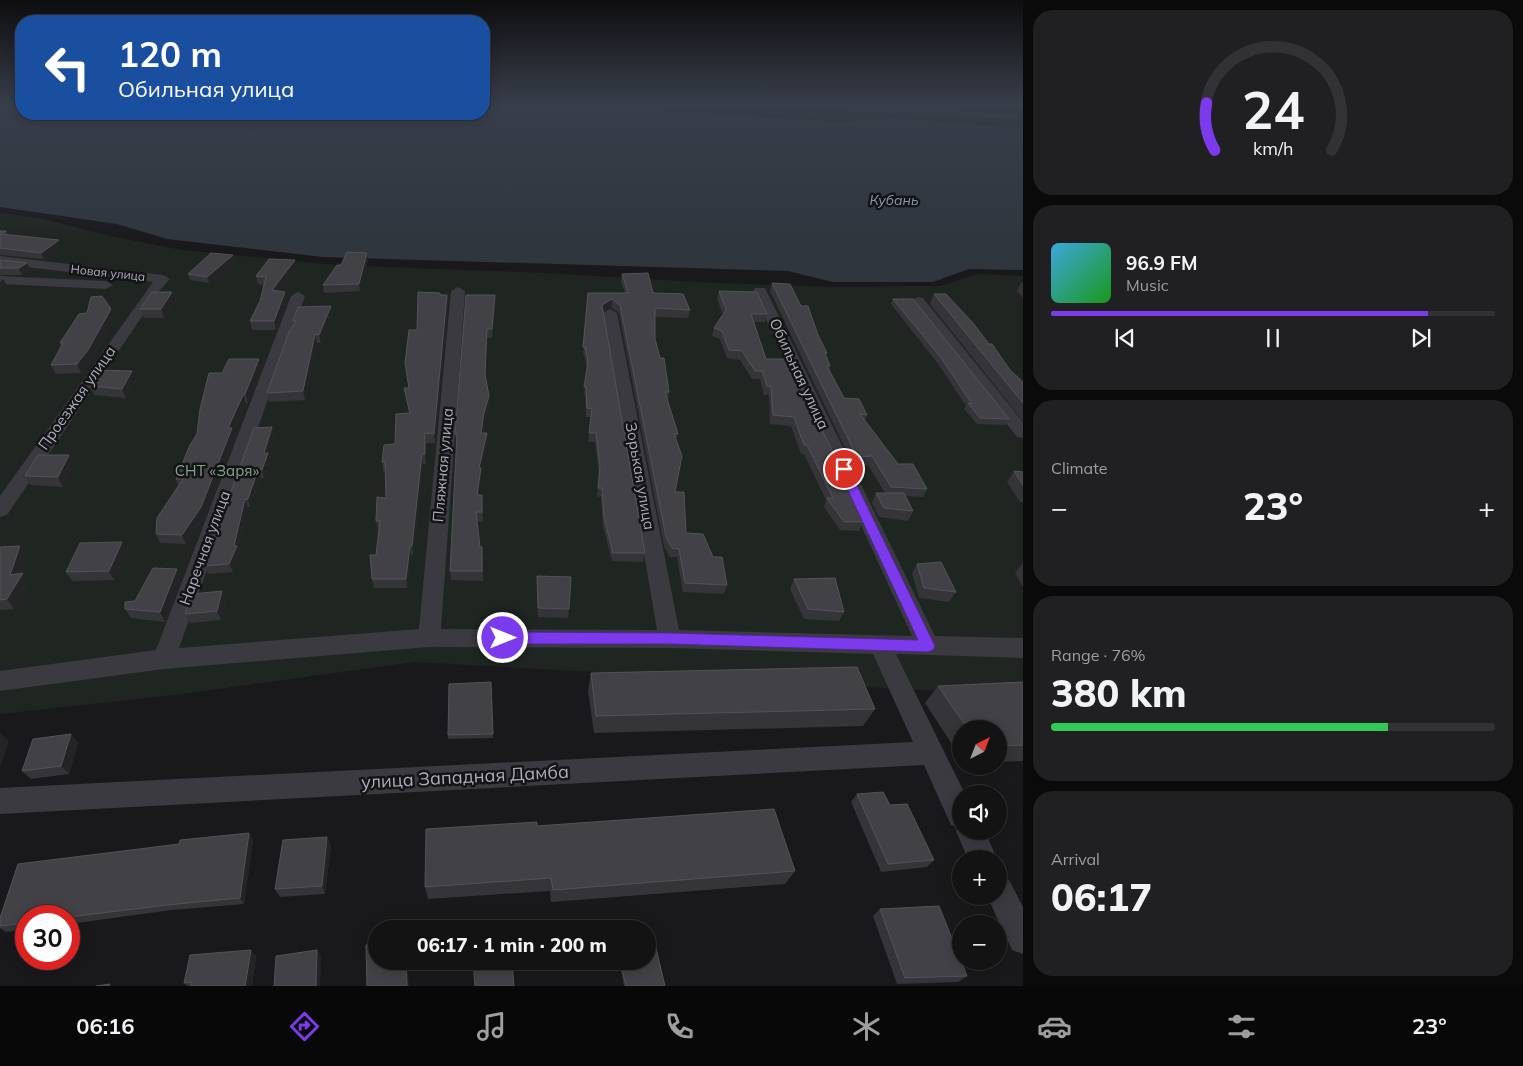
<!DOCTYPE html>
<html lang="en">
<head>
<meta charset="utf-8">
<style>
	:root { --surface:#131314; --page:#202022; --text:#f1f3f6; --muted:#9d9ea0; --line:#323234; --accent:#7c3aed }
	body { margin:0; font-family:Mulish,sans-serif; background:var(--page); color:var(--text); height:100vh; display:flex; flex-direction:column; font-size:19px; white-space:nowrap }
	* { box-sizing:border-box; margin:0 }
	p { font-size:16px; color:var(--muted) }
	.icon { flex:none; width:28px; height:28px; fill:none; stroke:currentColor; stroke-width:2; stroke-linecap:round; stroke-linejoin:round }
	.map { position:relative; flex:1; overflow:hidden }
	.details { display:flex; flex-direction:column; gap:10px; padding:10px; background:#0a0a0b; width:500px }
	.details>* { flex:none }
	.top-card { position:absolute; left:15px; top:15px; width:475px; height:105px; border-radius:20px; box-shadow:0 2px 12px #0003,0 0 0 1px var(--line); background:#1a4fa0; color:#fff; overflow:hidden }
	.needle { width:32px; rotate:42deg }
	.fabs { position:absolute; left:952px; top:720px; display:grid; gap:10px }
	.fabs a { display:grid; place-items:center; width:55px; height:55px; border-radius:50%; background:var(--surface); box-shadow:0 2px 12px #0003,0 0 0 1px var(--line); font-size:25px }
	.speed { position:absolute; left:15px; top:905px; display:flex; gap:10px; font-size:25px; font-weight:700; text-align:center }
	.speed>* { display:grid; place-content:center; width:65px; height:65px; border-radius:50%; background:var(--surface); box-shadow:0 2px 12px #0003,0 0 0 1px var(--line); line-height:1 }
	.speed .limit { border:8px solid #d22; background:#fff; color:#111 }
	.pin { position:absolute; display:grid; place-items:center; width:42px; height:42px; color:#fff; margin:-21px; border:2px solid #fff; border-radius:50%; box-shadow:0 1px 5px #0007 }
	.me { position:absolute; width:55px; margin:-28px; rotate:90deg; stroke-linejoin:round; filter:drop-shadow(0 0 4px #0008) }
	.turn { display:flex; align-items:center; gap:18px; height:105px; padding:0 20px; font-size:22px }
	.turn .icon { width:65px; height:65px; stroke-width:2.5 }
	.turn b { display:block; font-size:35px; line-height:42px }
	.big { font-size:38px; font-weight:800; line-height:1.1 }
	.details .tile { flex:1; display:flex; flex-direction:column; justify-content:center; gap:8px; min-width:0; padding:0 18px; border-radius:20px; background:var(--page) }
	.details .dial { align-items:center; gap:0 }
	.dial svg { height:130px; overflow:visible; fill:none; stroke:var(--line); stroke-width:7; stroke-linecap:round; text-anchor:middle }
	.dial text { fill:var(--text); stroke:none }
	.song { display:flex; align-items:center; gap:15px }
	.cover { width:60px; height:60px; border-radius:8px; background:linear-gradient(135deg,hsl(200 70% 55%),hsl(120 70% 35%)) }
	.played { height:5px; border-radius:2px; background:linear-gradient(90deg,var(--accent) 85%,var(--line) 85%) }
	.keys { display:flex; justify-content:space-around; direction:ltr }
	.heat { display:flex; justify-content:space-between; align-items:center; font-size:28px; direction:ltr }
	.charge { height:8px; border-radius:4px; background:linear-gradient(90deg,#34c759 76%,var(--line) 0) }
	.trip { position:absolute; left:368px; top:920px; width:288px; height:50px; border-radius:25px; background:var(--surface); box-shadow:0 2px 12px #0003,0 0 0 1px var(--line); font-weight:800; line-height:50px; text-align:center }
	.tab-bar { display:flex; height:80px; justify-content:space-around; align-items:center; background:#080808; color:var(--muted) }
	.tab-bar .icon { width:35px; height:35px }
	.tab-bar .selected { color:var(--accent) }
	.tab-bar b { font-size:22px; color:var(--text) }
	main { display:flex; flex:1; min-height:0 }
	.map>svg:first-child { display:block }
	.green { fill:#1f2621 }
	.water { fill:#30363e }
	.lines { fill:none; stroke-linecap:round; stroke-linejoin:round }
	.minor { fill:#3a3a40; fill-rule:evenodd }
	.wall { fill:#353539 }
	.shaded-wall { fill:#242427 }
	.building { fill:#424246; stroke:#525358 }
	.route { fill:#7c3aed; stroke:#51269a }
	.labels { text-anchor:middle; stroke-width:5; stroke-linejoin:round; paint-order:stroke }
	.far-street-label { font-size:12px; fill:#acaeb9; stroke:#141416 }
	.far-water-label { font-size:14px; font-style:italic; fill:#8697b1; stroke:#141416 }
	.street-label { font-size:15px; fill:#acaeb9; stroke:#141416 }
	.park-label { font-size:15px; fill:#85a38b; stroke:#141416 }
	.near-street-label { font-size:18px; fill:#acaeb9; stroke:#141416 }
</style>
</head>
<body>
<main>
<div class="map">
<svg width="1023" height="986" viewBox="0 0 1023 986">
	<rect width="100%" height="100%" fill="#19191b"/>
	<!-- green -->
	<path class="green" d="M598,105H803L1023,119V129L895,118L841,121L608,107Z
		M0,213L44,219L105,235L182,250L336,265L544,273L716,283L838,287L941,286L977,274L1023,276V688L938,691L415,662L174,695L0,714Z"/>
	<!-- water -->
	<path class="water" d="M0,105H21V114H484V105H591L608,107L838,122L895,118L1023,129V270L969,269L933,282H833L788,271L323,257L167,239L117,224L0,207Z"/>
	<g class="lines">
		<!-- minor -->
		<path class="minor" d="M842,105H876L1016,114L1020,117L1016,120L846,108Z
			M0,256L163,275L170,279L160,290L7,515L0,517V496L153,282L0,264Z
			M0,276L106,281L113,285L106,289L0,284Z
			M458,287L465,291L441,629L657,630L603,313L610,309L617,313L679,630L912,636L753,291L755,288H765L935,636L1023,638V658L896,654L965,794H961V831H985L997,859H968L956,831L958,827L951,825L924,765L0,814V788L913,742L873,654L670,648L429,647L164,669L0,691V671L156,650L291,296L298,292L305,296L179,648L419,629L451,291Z
			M918,297L923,298L1023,422V438L1017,437L913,304L911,301Z
			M999,875L1009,880L1023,907V954L1012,950L987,896H999Z"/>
	</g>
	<!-- wall -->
	<path class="wall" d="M929,105H974L973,107Z
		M0,231H6L7,234L61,247L44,259L0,255Z
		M233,255L235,262L209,283L190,280L188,274Z
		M0,260L30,269L22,275H0Z
		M368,260L360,291L324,293L323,285L341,265Z
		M297,268L279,292L287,301L276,330H252L250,321L260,301L264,285L258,284L256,276Z
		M622,274L653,293L690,310L688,318L655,317V339L669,392L668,401L678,434L676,440L675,492L686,533L727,585L724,594L683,592L677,557H670L664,546L619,313L611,307L603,312L645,553L643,562L612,561L603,526L601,496L597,497L599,475L595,442H588L591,417H586L585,395H584L587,369L584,355H583L588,293H625L621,282Z
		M772,283L801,306L827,353L826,356L830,366L829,369L844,398L867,415L865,421L898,464L927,489L923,497L906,496L913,511L908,521L879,517L872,503L876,493H885L868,465H853L770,291Z
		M1021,283H1023V298L1017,291Z
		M719,291L767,314L765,322H754L766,359L858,506L857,508L863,522L859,531L840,530L824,507L826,500L804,454H801L791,426L770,424L769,395H764L760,379H752L740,360L727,358L720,339L712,336L714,328L723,314L717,299Z
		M934,294L989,344L1010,370L1023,382V421L930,304Z
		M440,295H447L448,304L435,443H426V464H423L413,555H411L407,588H374L372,579L376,555L379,530H378L376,521L386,498V471H383L382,462L395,444L409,413L404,388H409Z
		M893,299L1009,419L1005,425L977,424L964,409L966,406L939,365L891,304Z
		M175,300L164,318H144L140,309Z
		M495,304L492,338H487L485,377L489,405L484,423L483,433H487L488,442L481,471V477L478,495H482L483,522L477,521L480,547L483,557V581L451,580L450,571L457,443L455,434Z
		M331,306L333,314L321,343H317L305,400L269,402L267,393L294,324L293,321Z
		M115,318L92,359L81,373L56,374L51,365L61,347L60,343Z
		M259,359L262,368L248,403L246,404L233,432L235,437L205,516L186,544L160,543L156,534L178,485L176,479L197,434Z
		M136,380L126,398L94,395L90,386Z
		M272,427L274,435L269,455L270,461L264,478H261L250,507H248L238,549L240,553L233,572L208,574L204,566Z
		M69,455L74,464L63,487L30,485L25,476Z
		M1014,471L1023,472V502H1020L1007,482Z
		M0,547L27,556L21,573H23L30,582L14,609L0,610Z
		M127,551L114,580L72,581L66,572Z
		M1023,563V587L1015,573Z
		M917,564L956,592L949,602L919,598L912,573Z
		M537,576L571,577L568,618L538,617Z
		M181,579L165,622L131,618L125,609Z
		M794,579L844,612L839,621L804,619L790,589Z
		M222,591L226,600L221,620L190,623L185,614Z
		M591,673L875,709L863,726L594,733L588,691Z
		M491,682L493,738L448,739V735Z
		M1023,682V761L999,762V729H961V758L925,703L938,686Z
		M78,742L69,774L31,779L22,771Z
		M857,794L890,805L934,860L927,867L881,872L851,802Z
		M537,826L795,871L785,884L551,902L550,891L428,899L425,887Z
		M249,833L253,840L244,904L172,910L69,924V916H26V929L6,932L0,928V926L179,844Z
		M331,845L325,894L280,897L275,889Z
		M880,909L967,976L958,982L897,984L873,916Z
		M256,956L252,986H188L184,983Z
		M619,961H646L665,986H624Z"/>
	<!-- shaded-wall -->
	<path class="shaded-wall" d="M59,240L61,247L44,259L41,253Z
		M367,253L368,260L360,291L359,284Z
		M233,255L235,262L209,283L207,277Z
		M295,260L297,268L274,299L272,290Z
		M27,263L30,269L22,275L19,268Z
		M3,279L7,286L0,291V282Z
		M172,292L175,300L164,318L161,309Z
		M285,292L287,301L276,330L274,321Z
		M447,295L448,304L435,443L434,434Z
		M495,295V304L492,338V329Z
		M612,299L611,307L601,313L602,305Z
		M331,306L333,314L321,343L319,335Z
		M111,309L115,318L92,359L81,373L77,364Z
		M487,329V338L485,383V374Z
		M315,334L317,343L305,400L303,391Z
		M259,359L262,368L248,403L245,394Z
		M132,371L136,380L126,398L122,389Z
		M243,395L246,404L233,432L235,437L205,516L186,544L182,535Z
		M489,396V405L484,423L482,442L481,433L484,413Z
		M272,427L274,435L269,455L270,461L264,478L262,470L264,453Z
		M425,433L426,443V464L425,454Z
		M487,433L488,442L481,471V477L477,504V495L479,468Z
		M422,454L423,464L413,555L412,546Z
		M69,455L74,464L63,487L58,477Z
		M2,458L8,468L0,478V460Z
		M258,470L261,478L250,507L248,499Z
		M245,499L248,507L238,549L240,553L233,572L229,564Z
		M122,542L127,551L114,580L109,571Z
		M20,546L27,556L18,581L23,573L30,582L14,609L7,599L10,575Z
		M410,546L411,555L407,588L406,579Z
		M177,569L181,579L165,622L160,612Z
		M222,591L226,600L221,620L217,611Z
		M1,733L9,742L0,767V735Z
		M71,734L78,742L69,774L61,766Z
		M249,833L253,840L244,904L240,898Z
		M327,837L331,845L325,894L322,886Z
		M251,950L256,956L252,986H245Z
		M317,950L321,956L320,986H316Z
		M406,961H407L409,986H407Z"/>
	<!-- building -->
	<path class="building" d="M0,231H6L1,234L59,240L41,253L0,248Z
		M347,252L367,253L359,284L323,285L337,265H341Z
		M211,253L233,255L207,277L188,274Z
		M269,259L295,260L272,290L285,292L274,321H250L260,301L266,277L256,276Z
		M0,260L27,263L19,268H0Z
		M648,273L653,293L683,294L690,310L655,308V339L660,358H664L669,392H665L678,434H674L682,456L675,492H684L686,533L703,534L713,557H722L727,585L685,583L679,549L672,548L666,537L620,305L612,299L602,305L645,553H613L604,517L602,488H598L600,466L596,433H589L592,409L587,408L586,387H584L588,362L585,347H583L588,293H628L622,274Z
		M772,283L790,284L801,306H808L818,335L827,353H825L830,366H827L844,398L859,399L867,415L860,414L898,464H913L927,489L891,487L872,456L857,457Z
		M719,291L757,292L767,314H751L766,359H789L858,506H856L863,522H844L827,498H833L807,445H804L794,417L773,415L771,387L767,386L762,371H755L742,351L729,350L722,331L714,328L726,310Z
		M152,292H172L161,309H140Z
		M418,292L440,293V295H447L434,434L425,433V454H422L412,546H410L406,579H372L370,555H376L380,521H376L377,497L386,498L385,462H382L384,445L395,444L396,414L410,413L404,388H409L405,363L409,330H417Z
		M934,294H946L973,323L989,344H992L1010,370L1023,382V403Z
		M466,295H495L492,329H487L485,374L489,396L484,413L481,433H487L479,468H481L477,495H482V512H476L480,547H482V571H450L457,434H455Z
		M102,296L111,309L88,350L77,364L51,365L63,343H60L79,314L87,313L91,297Z
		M893,299H913L1009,419L980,418L968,403L972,404L942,359Z
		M331,306L319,335L315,334L303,391L267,393L289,332L296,321H293L298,307Z
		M229,359H259L245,394L243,395L228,428H232L201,507L182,535L156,534L157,518L183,479H176L190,445L197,434L200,409L209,373H222Z
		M98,370L132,371L122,389L90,386Z
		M272,427L264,453H268L262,470H258L248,499H245L234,546H237L229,564L204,566L254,428Z
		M38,455H69L58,477L25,476Z
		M1014,471L1023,472V485Z
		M876,493H904L913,511L884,508Z
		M122,542L109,571L66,572L80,543Z
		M20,546L10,575L23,573L7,599L0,600V547Z
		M941,562L956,592L924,588L917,564Z
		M153,568L177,569L160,612L125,609V602L135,601Z
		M537,576L571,577L569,609L538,608Z
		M835,578L844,612L808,609L794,579Z
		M222,591L217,611L185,614L192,594Z
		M857,667L875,709L596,716L591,673Z
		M491,682L493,734L448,735L449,684Z
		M1023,682V745L999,746V729H968L938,686Z
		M71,734L61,766L22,771L33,739Z
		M883,792L890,805L907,804L934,860L888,864L857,794Z
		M774,809L795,871L553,890L551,878L425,887L426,829L537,822V826Z
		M249,833L240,898L167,905L69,917V916H26V923L0,926V918L18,864L179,844L180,840Z
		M327,837L322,886L275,889L283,840Z
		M939,906L967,976L905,978L880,909Z
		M653,936L665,986H626L620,961H646V937Z
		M376,943V961H406L407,986H367L366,945Z
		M251,950L245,986H191V982L184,983L190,955Z
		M317,950L316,986H274L276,956Z
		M473,961H512L514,986H475Z
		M110,984L109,986H96Z"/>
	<!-- sky -->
	<linearGradient id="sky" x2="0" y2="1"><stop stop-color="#0e0e0f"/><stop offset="0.43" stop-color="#383e4a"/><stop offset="1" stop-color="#383e4a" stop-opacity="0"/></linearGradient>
	<rect width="1023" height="243" fill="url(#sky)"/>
	<!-- route -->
	<path class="route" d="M844,465L849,469L935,646L933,650L928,652L670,644H503L498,642L496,638L498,634L503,632L670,633L918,640L838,469Z"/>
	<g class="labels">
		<!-- far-street labels -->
		<g class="far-street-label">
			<text transform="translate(108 273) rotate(6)" y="4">Новая улица</text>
		</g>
		<!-- far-water labels -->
		<g class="far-water-label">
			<text x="894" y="205">Кубань</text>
		</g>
		<!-- street labels -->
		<g class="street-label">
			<text transform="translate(799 374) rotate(65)" y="5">Обильная улица</text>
			<text transform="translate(77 398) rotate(-55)" y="5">Проезжая улица</text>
			<text transform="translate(443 465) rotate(-85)" y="5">Пляжная улица</text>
			<text transform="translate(640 476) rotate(80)" y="5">Зорькая улица</text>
			<text transform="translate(205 548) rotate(-70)" y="5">Наречная улица</text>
		</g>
		<!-- park labels -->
		<g class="park-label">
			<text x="217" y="476">СНТ «Заря»</text>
		</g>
		<!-- near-street labels -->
		<g class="near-street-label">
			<text transform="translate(465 777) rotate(-3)" y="6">улица Западная Дамба</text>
		</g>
	</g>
</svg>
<div class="fabs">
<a><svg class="needle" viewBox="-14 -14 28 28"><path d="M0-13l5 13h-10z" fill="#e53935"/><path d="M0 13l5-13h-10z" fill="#9d9ea0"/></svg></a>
<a><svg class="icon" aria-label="sound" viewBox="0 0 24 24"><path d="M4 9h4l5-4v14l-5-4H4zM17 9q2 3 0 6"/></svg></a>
<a>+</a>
<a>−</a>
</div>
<div class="speed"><div class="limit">30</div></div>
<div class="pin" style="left:844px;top:469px;background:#d93025"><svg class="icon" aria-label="arrive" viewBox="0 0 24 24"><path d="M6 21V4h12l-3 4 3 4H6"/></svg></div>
<svg class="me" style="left:503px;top:638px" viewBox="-20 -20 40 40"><circle r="17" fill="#7c3aed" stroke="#fff" stroke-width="3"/><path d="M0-11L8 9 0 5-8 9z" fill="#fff"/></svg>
<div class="trip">06:17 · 1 min · 200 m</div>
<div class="top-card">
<div class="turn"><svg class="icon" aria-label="left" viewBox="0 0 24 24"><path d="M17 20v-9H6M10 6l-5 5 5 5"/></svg><div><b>120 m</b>Обильная улица</div></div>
</div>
</div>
<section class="details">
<div class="tile dial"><svg viewBox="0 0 100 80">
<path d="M14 69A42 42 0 1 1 86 69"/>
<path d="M14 69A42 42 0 0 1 9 40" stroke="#7c3aed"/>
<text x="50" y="56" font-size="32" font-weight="700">24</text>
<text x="50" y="72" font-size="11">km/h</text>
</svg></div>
<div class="tile">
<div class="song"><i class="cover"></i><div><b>96.9 FM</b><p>Music</p></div></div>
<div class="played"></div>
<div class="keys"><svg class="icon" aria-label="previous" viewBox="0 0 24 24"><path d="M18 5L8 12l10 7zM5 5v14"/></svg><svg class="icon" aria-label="pause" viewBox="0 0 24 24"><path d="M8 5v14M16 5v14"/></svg><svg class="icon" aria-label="next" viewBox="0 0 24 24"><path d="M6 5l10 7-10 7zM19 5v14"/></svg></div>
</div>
<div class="tile"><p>Climate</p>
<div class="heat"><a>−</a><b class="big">23°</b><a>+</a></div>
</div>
<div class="tile"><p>Range · 76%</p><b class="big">380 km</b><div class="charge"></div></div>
<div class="tile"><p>Arrival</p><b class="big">06:17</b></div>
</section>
</main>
<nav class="tab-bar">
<b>06:16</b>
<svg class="icon selected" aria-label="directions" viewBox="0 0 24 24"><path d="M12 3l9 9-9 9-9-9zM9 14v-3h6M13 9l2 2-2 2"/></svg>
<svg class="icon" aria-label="music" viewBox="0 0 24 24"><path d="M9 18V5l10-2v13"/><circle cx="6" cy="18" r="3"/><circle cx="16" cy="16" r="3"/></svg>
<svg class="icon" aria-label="phone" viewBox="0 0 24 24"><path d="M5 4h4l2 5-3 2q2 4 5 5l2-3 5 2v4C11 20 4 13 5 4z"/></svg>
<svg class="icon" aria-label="climate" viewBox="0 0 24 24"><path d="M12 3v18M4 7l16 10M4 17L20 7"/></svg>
<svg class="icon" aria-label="car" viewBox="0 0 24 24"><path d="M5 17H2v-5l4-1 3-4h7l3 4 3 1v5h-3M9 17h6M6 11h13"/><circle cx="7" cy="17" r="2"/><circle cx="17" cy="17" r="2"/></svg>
<svg class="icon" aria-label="filters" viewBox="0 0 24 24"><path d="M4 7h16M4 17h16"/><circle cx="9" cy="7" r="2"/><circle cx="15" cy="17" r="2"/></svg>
<b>23°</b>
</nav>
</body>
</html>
